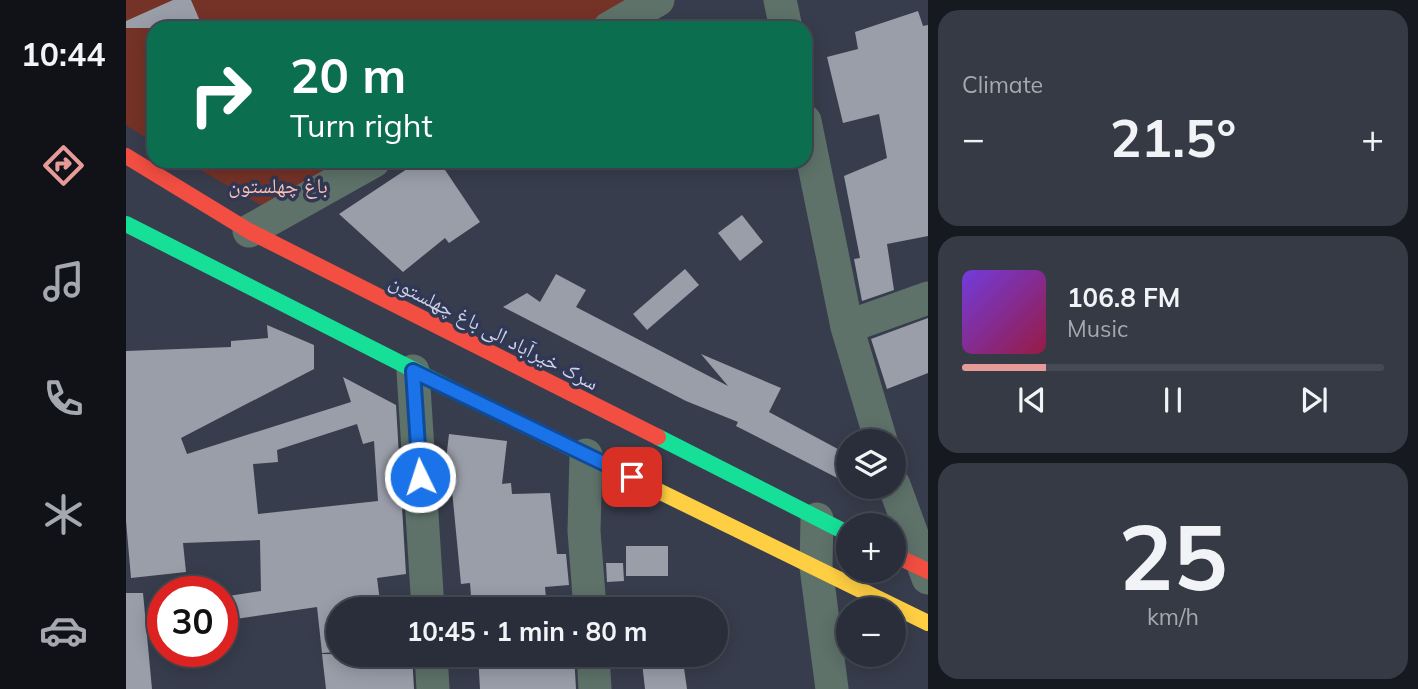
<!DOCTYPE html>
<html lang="en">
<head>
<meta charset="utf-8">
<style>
	:root { --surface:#2a2e3a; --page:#363a45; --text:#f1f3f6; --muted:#a5a8af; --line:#464a54; --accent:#e69b98 }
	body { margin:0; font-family:Mulish,"Noto Naskh Arabic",sans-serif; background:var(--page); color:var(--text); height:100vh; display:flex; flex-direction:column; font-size:26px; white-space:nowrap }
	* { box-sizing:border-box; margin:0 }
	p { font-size:23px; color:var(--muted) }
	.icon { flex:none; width:38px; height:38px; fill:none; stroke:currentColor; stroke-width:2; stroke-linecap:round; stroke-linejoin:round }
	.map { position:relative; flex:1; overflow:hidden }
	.details { display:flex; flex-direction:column; gap:10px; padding:10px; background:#171920; width:490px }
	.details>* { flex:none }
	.banner { position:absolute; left:21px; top:21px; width:665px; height:147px; border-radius:21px; box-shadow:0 4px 18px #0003,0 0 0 2px var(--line); background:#0b6e4f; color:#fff; overflow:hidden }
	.controls { position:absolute; left:710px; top:429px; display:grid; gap:14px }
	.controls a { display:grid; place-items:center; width:70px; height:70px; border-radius:50%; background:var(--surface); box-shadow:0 4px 18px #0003,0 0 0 2px var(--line); font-size:35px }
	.speed { position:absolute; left:21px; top:576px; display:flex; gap:14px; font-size:35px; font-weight:700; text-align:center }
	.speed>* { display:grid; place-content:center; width:91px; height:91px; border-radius:50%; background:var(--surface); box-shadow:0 4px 18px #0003,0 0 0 2px var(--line); line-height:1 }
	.speed .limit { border:10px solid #d22; background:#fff; color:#111 }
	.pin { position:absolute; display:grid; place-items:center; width:60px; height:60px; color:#fff; margin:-30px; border-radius:14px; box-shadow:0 4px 10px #0006 }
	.me { position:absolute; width:77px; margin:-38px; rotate:356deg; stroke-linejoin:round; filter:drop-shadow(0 0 5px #0008) }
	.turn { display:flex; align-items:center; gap:24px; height:147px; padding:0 28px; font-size:32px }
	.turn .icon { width:91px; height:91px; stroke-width:2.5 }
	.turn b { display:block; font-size:49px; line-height:60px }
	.big { font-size:52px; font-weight:700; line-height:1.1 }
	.details .widget { flex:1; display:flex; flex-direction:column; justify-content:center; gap:10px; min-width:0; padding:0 24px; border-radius:21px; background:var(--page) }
	.details .dial { align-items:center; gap:0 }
	.dial b { font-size:91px; line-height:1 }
	.song { display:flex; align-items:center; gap:21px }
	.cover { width:84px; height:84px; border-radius:10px; background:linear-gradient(135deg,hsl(260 70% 55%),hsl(340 70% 35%)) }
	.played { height:7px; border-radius:4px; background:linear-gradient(90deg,var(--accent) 20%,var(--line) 20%) }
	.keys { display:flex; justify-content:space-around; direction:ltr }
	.heat { display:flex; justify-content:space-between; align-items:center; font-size:38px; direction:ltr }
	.trip { position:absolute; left:200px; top:597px; width:402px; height:70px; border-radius:35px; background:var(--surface); box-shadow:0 4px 18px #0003,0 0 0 2px var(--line); font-weight:700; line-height:70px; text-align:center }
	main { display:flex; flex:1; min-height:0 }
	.tab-bar { display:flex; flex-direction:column; width:126px; justify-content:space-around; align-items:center; background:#111217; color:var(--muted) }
	.tab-bar .icon { width:49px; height:49px }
	.tab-bar .current { color:var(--accent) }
	.tab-bar b { font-size:32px; color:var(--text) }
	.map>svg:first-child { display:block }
	.green { fill:#753227 }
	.building { fill:#9a9ea9; fill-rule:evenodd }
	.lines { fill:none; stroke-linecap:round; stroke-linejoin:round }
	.street { stroke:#5e726a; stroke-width:33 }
	.fast { stroke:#16e098; stroke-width:16 }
	.slow { stroke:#ffcf43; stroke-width:16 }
	.jam { stroke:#f24e42; stroke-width:16 }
	.route-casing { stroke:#114b97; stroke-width:18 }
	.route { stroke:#1a73e8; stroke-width:12 }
	.labels { text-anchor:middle; stroke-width:7; stroke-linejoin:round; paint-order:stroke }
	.park-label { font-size:21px; fill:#fdc1b3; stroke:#303855 }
	.street-label { font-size:21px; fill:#ccd1e4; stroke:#303855 }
</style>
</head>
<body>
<main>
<nav class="tab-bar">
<b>10:44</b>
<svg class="icon current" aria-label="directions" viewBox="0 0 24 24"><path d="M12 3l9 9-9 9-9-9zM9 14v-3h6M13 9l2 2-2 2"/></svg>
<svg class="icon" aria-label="music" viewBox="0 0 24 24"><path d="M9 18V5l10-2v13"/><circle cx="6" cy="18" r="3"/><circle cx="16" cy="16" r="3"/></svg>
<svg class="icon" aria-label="phone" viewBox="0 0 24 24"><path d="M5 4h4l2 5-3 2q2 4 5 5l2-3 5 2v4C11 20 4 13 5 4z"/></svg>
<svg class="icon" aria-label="climate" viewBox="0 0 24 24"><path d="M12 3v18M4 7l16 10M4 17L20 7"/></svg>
<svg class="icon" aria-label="car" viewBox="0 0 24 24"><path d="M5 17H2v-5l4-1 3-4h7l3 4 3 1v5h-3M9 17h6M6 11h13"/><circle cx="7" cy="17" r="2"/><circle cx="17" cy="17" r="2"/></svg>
</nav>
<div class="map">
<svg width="802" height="689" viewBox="0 0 802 689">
	<rect width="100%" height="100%" fill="#383d4d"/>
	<!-- green -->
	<path class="green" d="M0,0H540L489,28H28V143L0,125Z
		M59,161H249L152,215Z"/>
	<!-- building -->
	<path class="building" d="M47,0H65L77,28H0V21Z
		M792,11L797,26L802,25V236L761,244L768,290L736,301L728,259L734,258L718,176L761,158L753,114L717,123L701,57L732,49L729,32Z
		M293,161H313L354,222L323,243L319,238L277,272L213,214Z
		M616,215L637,242L614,261L592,233Z
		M559,269L573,285L521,330L507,314Z
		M430,274L460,290L450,307L602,386L575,354L655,388L643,412L723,455V484L610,426L612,422L560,401L377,307L401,293L414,302Z
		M802,318V373L761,389L745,339Z
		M141,325L188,345V369L55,438L61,454L225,402L217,377L270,405L280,574L251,578L255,609H212V652L196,653L191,607L96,621V597L135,591L134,540L57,543L60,572L5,578L0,521V351L105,347V341L142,338ZM231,424L237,444L248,441L252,501L132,514L127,464L152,462L151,450Z
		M323,434L381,441L376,484L385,483L386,494L424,493L431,554H440L443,585L419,587L421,609H346L344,583L335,584L324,469H319Z
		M500,546H542V576H500Z
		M480,563H497L498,581L481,582Z
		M0,593H17L26,689H0Z
		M196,654L286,655L288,689H200Z
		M352,654H448L450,689H354Z
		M515,654H556L561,689H519Z"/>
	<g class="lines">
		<!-- street -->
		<path class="street" d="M654,0L660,28
			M483,28L532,0
			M679,121L721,327L755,441
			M123,231L248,161
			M721,327L802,298
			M287,371L302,609
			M460,455L458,531L464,609
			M768,485L802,578
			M691,519L690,567L706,689
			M305,654L307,689
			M467,654L469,689"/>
		<!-- fast -->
		<path class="fast" d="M0,224L361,407
			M532,437L723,534"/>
		<!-- slow -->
		<path class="slow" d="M361,407L802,623"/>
		<!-- jam -->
		<path class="jam" d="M0,156L123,231L532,437
			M768,555L802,571"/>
	</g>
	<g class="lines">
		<!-- route casing -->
		<g class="route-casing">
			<path id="route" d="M294,477L287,371L506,477"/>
		</g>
		<!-- route -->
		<use href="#route" class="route"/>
	</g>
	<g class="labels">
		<!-- park labels -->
		<g class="park-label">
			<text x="152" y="193">باغ چهلستون</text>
		</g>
		<!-- street labels -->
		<g class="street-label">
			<text transform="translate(368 332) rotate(27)" y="7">سرک خیرآباد الی باغ چهلستون</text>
		</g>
	</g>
</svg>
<div class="controls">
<a><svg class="icon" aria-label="layers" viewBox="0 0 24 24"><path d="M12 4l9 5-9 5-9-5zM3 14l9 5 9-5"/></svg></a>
<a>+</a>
<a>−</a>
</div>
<div class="speed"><div class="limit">30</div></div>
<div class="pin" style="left:506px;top:477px;background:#d93025"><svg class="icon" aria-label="arrive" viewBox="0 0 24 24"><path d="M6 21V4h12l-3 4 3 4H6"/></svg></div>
<svg class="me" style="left:294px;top:477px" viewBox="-20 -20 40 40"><circle r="17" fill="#1a73e8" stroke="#fff" stroke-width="3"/><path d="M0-11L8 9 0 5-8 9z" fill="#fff"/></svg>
<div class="trip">10:45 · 1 min · 80 m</div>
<div class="banner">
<div class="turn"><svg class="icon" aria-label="right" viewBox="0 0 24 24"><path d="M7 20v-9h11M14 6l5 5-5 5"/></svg><div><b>20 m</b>Turn right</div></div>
</div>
</div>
<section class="details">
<div class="widget"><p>Climate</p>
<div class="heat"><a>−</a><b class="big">21.5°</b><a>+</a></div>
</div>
<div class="widget">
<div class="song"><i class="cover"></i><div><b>106.8 FM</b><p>Music</p></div></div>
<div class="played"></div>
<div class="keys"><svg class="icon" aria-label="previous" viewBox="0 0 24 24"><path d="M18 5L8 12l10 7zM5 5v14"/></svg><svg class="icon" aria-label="pause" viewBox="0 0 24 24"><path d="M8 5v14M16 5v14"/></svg><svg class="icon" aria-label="next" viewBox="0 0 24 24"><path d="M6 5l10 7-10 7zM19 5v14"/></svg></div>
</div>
<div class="widget dial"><b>25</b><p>km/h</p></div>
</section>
</main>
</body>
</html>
